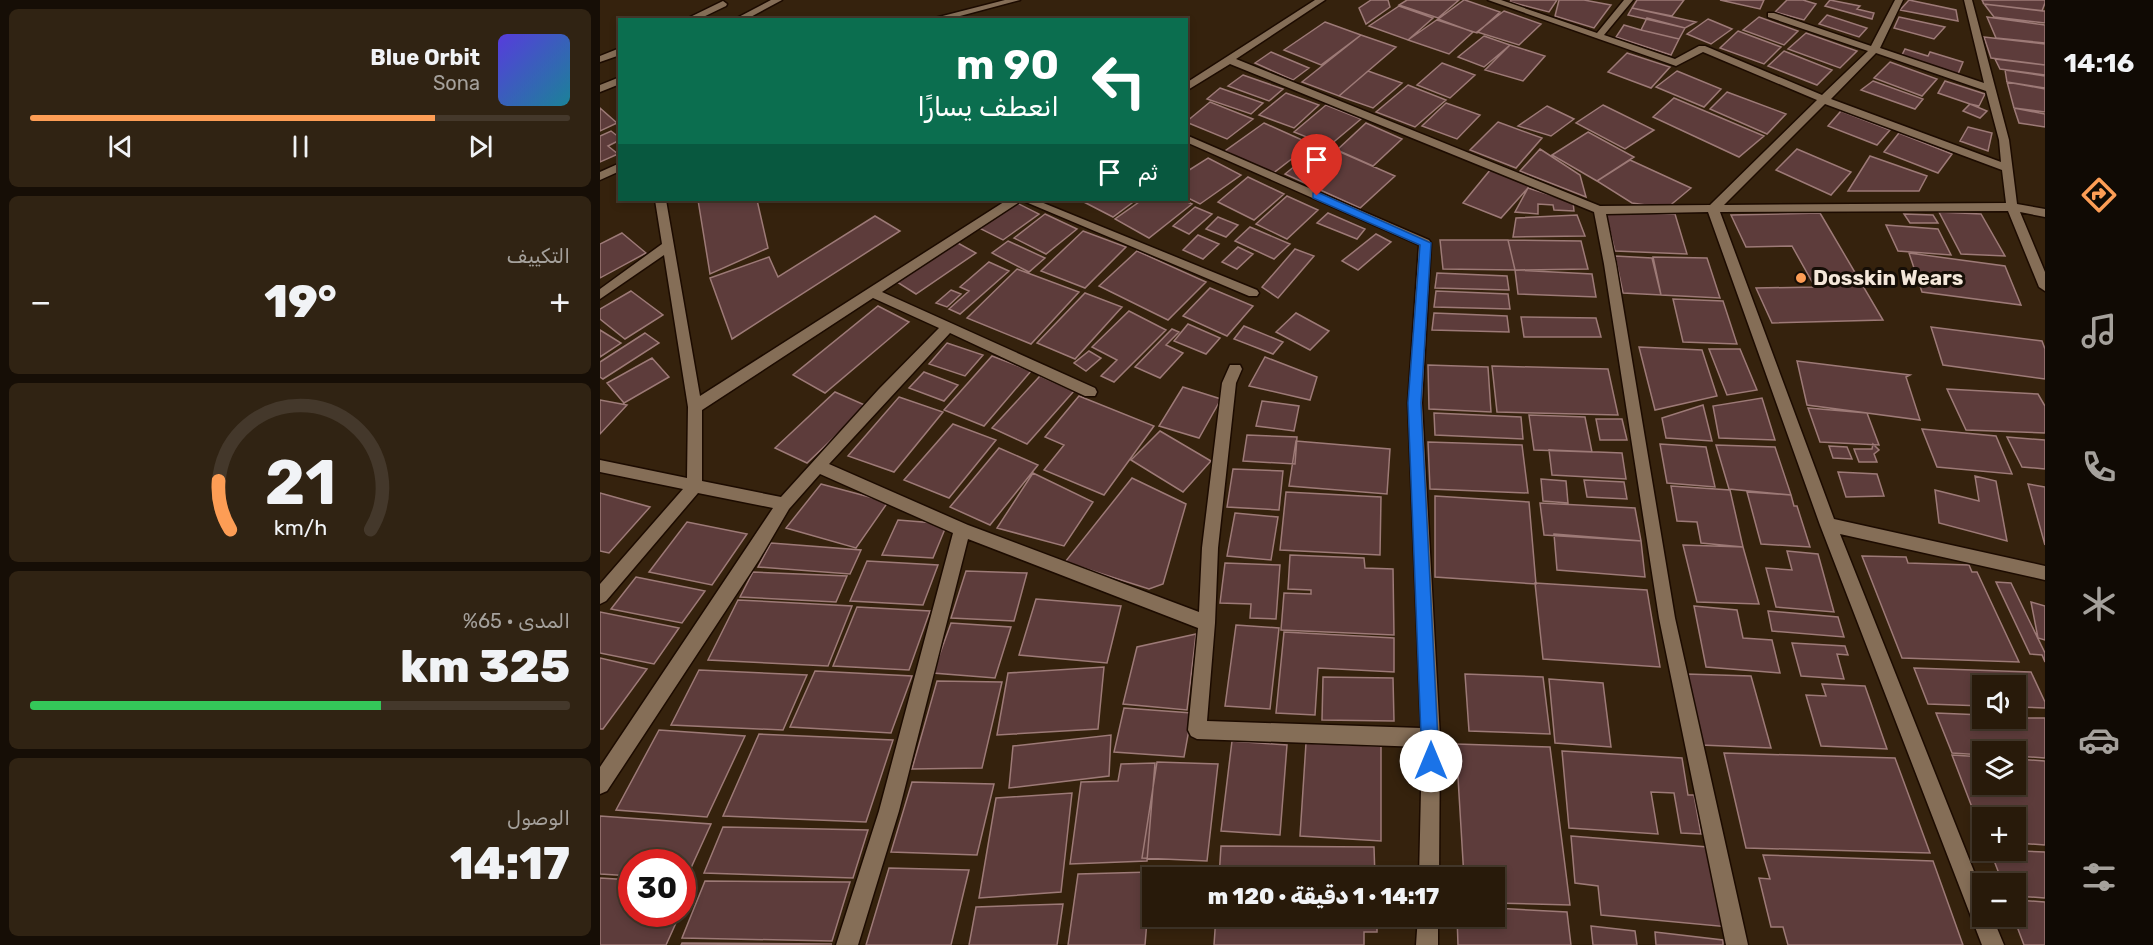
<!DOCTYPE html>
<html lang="ar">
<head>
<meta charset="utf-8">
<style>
	:root { --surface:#281a0a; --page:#302313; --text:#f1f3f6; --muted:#a5a19c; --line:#44382b; --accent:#fd9d55 }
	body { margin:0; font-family:Rubik,"Noto Sans Arabic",sans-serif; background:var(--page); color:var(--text); direction:rtl; height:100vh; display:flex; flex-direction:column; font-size:22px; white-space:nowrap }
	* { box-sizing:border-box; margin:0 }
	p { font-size:20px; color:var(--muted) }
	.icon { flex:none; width:33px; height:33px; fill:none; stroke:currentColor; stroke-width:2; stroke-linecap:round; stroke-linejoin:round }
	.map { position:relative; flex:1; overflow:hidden; direction:ltr }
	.panel { display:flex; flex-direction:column; gap:9px; padding:9px; background:#160e06; width:600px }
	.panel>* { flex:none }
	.top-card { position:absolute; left:18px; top:18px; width:570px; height:183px; border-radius:0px; box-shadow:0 3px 9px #0003,0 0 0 2px var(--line); direction:rtl; background:#0b6e4f; color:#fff; overflow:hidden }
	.buttons { position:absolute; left:1372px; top:675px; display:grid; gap:12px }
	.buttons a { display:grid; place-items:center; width:54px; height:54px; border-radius:0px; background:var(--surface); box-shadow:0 3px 9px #0003,0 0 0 2px var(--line); font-size:30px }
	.speed { position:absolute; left:18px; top:849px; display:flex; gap:12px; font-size:30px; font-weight:700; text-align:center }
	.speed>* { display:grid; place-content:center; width:78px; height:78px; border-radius:50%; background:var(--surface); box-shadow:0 3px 9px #0003,0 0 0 2px var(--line); line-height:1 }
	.speed .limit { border:9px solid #d22; background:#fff; color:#111 }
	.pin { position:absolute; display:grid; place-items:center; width:51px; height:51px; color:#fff; margin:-62px -26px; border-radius:50% 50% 50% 0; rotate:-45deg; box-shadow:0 0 6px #0007 }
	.pin .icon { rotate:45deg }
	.me { position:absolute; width:66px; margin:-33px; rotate:0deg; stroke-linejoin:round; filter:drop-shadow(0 0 4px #0008) }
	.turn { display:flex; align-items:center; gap:21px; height:126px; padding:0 30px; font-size:27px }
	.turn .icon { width:78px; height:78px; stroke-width:2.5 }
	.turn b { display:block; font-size:42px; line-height:51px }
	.then { display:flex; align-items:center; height:57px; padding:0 30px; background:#0003; gap:12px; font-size:22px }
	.big { font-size:45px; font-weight:800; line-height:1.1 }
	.panel .card { flex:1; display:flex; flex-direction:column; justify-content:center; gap:9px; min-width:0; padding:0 21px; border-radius:9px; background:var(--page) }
	.panel .dial { align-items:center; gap:0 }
	.dial svg { height:156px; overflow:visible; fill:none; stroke:var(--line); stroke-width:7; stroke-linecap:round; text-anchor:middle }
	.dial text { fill:var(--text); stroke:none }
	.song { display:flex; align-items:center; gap:18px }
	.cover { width:72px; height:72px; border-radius:9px; background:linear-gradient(135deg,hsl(250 70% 55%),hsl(190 70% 35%)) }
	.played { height:6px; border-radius:3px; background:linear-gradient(90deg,var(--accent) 75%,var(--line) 75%) }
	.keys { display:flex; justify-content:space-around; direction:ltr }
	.heat { display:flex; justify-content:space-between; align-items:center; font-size:33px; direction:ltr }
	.charge { height:9px; border-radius:4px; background:linear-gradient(90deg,#34c759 65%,var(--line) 0) }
	.trip { position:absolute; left:542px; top:867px; width:363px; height:60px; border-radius:0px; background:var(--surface); box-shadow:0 3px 9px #0003,0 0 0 2px var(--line); font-weight:800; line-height:60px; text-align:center; direction:rtl }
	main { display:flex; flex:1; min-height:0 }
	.tabs { display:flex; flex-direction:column; width:108px; justify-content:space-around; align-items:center; background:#100a04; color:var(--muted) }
	.tabs .icon { width:42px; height:42px }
	.tabs .current { color:var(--accent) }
	.tabs b { font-size:27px; color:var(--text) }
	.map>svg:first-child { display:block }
	.building { fill:#5d3c3b; stroke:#9d7a77; stroke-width:1.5 }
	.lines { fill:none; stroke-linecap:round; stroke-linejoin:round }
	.lane-casing { stroke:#1c0b00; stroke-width:3 }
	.street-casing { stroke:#1c0b00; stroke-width:3 }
	.secondary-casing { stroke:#1c0b00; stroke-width:3 }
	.lane { fill:#856e57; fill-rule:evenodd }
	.street { fill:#856e57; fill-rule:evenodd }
	.secondary { fill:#856e57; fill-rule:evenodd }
	.route { fill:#1a73e8; stroke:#114b97; stroke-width:1.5 }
	.poi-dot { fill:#fd9d55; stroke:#160e06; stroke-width:2 }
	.labels { text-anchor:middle; stroke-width:6; stroke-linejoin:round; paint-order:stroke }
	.poi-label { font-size:21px; font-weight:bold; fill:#f4e7da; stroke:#160e06; text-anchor:start }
</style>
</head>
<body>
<main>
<nav class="tabs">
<b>14:16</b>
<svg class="icon current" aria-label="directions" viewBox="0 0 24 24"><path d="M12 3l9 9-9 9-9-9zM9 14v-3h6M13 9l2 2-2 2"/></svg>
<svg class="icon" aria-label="music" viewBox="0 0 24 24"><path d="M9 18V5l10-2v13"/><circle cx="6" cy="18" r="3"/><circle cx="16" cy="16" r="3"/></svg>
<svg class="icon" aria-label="phone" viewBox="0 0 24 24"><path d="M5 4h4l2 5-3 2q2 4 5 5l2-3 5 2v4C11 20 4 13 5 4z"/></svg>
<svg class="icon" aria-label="climate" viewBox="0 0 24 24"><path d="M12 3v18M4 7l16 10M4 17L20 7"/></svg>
<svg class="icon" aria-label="car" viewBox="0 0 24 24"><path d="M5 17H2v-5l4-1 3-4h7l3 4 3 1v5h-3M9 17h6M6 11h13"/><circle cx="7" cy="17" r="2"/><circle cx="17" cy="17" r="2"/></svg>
<svg class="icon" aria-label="filters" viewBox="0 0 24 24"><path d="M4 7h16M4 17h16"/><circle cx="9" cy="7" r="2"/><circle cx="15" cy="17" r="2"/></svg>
</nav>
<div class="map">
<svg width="1445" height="945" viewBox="0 0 1445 945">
	<rect width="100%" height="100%" fill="#35220d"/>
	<!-- building -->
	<path class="building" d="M771,0H788L790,7L766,24L759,8Z
		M807,0H859L838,18L799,5Z
		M864,0H865L900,12L877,33L837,20Z
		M911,0H957L949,12L910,2Z
		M959,0H984L1011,5L994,28L955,16Z
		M1037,0H1084L1072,16L1032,8Z
		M1120,0H1164L1160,9Z
		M1187,0H1203L1216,4L1204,20L1175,12Z
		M1230,0L1260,6L1257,9L1274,13L1272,19L1225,6Z
		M1309,0L1356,10L1358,21L1300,10Z
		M1382,0H1445V3L1442,11L1384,4Z
		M1384,4L1445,11V23L1394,17Z
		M799,6L833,18L808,40L769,26Z
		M1032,8L1096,22L1085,28L1028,15Z
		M904,11L941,24L919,45L877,32Z
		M1227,15L1267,28L1259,37L1219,24Z
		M1159,17L1198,31L1184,45L1143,30Z
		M1299,17L1345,27L1334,39L1294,28Z
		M1387,17L1445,25V43L1396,38Z
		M1047,18L1085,28L1079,39L1041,30Z
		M838,19L873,32L849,54L808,40Z
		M1108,19L1132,29L1111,44L1087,34Z
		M725,22L761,35L721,65L684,50Z
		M1024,25L1041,30L1079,39L1071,55L1016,37Z
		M1138,31L1181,47L1164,64L1120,48Z
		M1206,33L1257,51L1240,68L1188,49Z
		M761,35L796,47L739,96L702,82Z
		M884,36L910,45L884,67L858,57Z
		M1384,37L1445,44V65L1391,58Z
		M910,45L945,56L923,81L885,70Z
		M1305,49L1328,56L1330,52L1363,62L1358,74L1301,57Z
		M1184,51L1232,70L1217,85L1168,66Z
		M671,52L709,68L693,80L655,63Z
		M1027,53L1070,67L1051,88L1008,72Z
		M1395,59L1445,65V75L1400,69Z
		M1290,62L1337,79L1322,96L1274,78Z
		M842,63L875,75L850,98L817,85Z
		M1405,70L1445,76V88L1407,82Z
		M768,71L802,83L773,108L739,96Z
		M1077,71L1121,89L1104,107L1056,87Z
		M643,75L683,89L669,101L628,86Z
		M1273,81L1323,99L1315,109L1261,90Z
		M1345,81L1385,94L1379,106L1370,104L1338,93Z
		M1407,82L1445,89V112L1414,108Z
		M808,85L846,100L815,127L776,112Z
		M620,88L663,103L651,114L607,99Z
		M1127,92L1186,114L1167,134L1110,109Z
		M686,93L719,105L694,128L659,115Z
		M1074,98L1164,136L1139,157L1053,117Z
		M610,102L653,119L627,139L586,122Z
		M846,103L880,115L857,139L822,126Z
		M1370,104L1387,111L1380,118L1363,111Z
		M726,105L761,119L729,146L694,132Z
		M1003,105L1054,130L1025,149L976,123Z
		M947,106L974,119L951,136L918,126Z
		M0,108L17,123L0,131Z
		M1414,108L1445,114V127L1419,123Z
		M1241,111L1290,130L1277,145L1228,126Z
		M898,122L942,138L916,168L870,150Z
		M664,123L711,144L672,174L625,151Z
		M766,123L802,139L773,166L737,150Z
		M1368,127L1392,133L1388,151L1360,141Z
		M11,131L20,138V140L8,146L18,154L0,162V136Z
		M988,132L1034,157L997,181L952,155Z
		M1299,133L1352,154L1338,173L1284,152Z
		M722,144L795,176L760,208L685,174Z
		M940,149L980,175L986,197L920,171Z
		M1197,149L1251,172L1231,195L1176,170Z
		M1270,156L1327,176L1319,191H1248Z
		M608,158L641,175L600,204L586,197V172Z
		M1030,160L1091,188L1067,208L1032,203L997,181Z
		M891,169L929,183L928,188L901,218L863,203Z
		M648,177L684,194L654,220L618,202Z
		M928,188L973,202L974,211L954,210L953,205L938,204V214L915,212Z
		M687,196L718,210L687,239L656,224Z
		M98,200H157L168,248L110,274Z
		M480,200H536L513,217Z
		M542,200H583L592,204L549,238L515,219Z
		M415,202L439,214L403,240L379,228Z
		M595,207L612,214L589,234L573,226Z
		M1005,212L1075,214L1087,254L1015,251Z
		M1339,212L1381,214L1405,256L1361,254Z
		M728,213L765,229L757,239L717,223Z
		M1220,213L1283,320L1172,323L1156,288L1215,287L1192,246L1146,247L1131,215Z
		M445,214L477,229L446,254L414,238Z
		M1304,214L1333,215L1338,223H1310Z
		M977,215L985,236L913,237L916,218Z
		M275,216L300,231L132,339L110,278L169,257L178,277Z
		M618,217L638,225L626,237L606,229Z
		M1286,225L1338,229L1351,255L1298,251Z
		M650,227L690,244L674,259L635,241Z
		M483,231L526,247L485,288L441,271Z
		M22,233L46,253L0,278V244Z
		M776,234L791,242L758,270L742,261Z
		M598,235L619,244L603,259L583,250Z
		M840,240H908L915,270L843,269Z
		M908,240L981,241L988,269L915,270Z
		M408,241L445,258L429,272L392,253Z
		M356,242L376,253L316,294L297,282Z
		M638,247L653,254L637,269L622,262Z
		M695,249L714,256L678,298L662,287Z
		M537,251L606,282L568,320L499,286Z
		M1309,253L1405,266L1421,305L1322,292Z
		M1015,256L1052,258L1061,295L1023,293Z
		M1053,257L1107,258L1120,298L1061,295Z
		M389,262L409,271L360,314L349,309L369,291L360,287Z
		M417,269L479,292L431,344L367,318Z
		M915,270L992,274L996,297L918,294Z
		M837,273L907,276L909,290L835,288Z
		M610,288L653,306L627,336L583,316Z
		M351,290L361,294L347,307L336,303Z
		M31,291L63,315L25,339L0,319V309Z
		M836,291L908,294L910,309L834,307Z
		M485,293L522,307L475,359L437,343Z
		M1073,299L1123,301L1137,344L1083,342Z
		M278,306L309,322L225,393L193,375Z
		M529,311L566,330L514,382L501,376L517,360L492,347Z
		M696,313L729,331L710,350L676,332Z
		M834,313L907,316L909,332L832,330Z
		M921,317L996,318L1001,337H924Z
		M588,324L620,338L606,354L574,341Z
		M644,326L683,342L673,354L634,339Z
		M1331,327L1442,341L1445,349V379L1343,365Z
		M572,329L579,332L566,345L583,353L560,378L535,367Z
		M0,330L21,343L0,357Z
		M45,333L59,343L3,379L0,377V362Z
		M347,343L383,355L365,376L329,364Z
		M1039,347L1102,350L1117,396L1055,410Z
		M1109,349H1140L1157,390L1127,395Z
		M489,351L501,358L486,371L474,363Z
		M392,356L431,371L384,426L344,410Z
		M665,357L717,377L710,400L649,386Z
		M52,358L69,377L24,403L7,383Z
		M1197,361L1310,375L1306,377L1320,420L1207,405Z
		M828,365L888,367L891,412L829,409Z
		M892,366L1008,369L1018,415L897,412Z
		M324,372L358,385L344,401L309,388Z
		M440,376L474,391L427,444L392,428Z
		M583,387L621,399L599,438L559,426Z
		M1347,389L1438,394L1445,406V433L1366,430Z
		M235,392L267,406L207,463L175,448Z
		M479,396L554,426L504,495L444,470L464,445L445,437Z
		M299,397L343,412L294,472L248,456Z
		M1162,398L1175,440L1119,438L1113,406Z
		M0,400L27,405L0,434Z
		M662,401L699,406L694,431L656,426Z
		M1103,405L1112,441L1066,438L1062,418Z
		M1208,408L1267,413L1279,445L1220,442Z
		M834,413L921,417L923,439L835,435Z
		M929,415L985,417L992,452L934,450Z
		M996,419H1022L1027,440H1000Z
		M353,424L396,440L349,498L304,480Z
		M1322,429L1396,436L1412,474L1337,467Z
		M560,431L611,461L583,492L531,460Z
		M647,435L697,437L695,464L643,461Z
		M1407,437L1445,440V469L1422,467Z
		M696,441L790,449L787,494L689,486Z
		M828,442L922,445L928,493L830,489Z
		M1060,444L1106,447L1115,487L1067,483Z
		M1273,444L1279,450L1274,454L1277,462H1259L1254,449H1272Z
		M1116,445L1175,447L1191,495L1129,489Z
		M1229,446L1247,447L1252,459L1233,458Z
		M399,448L438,465L390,525L350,507Z
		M949,450L1022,453L1026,479L952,475Z
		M633,469L683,471L679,510L627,507Z
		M1238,472L1277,474L1284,496L1246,497Z
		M433,473L493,502L464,546L397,528Z
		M1375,476L1396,481L1407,541L1339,523L1335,490L1379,501Z
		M532,478L586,504L563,584L549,589L465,562Z
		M941,479L966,481L968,503L943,501Z
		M984,480L1024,482L1027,499L987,497Z
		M221,484L288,502L256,548L186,528Z
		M1428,484L1445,487V545Z
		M1071,486L1130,490L1143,547L1101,543L1097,522L1077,521Z
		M686,492L781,497L780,555L680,550Z
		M1147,492L1191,495L1194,506H1197L1210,547L1161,544Z
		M0,493L50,507L9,553L0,551Z
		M835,496L929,502L936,584L835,577Z
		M940,503L1035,508L1041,541L944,535Z
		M635,513L678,517L671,560L627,556Z
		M298,520L347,524L333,558L282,555Z
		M87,522L147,534L112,585L49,572Z
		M954,534L1041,541L1045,577L957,570Z
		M171,543L261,550L250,574L158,567Z
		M1083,545L1143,547L1159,604L1097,602Z
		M1187,551L1218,554L1234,612L1176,607L1166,568L1192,570Z
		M690,555L764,558L765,568L793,569L794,635L681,630L684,593L711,594V590L688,589Z
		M1262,556L1306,557L1308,563L1369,565L1372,572H1377L1419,662L1302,658Z
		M267,561L338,565L323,605L250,601Z
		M625,563L680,565L676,619L650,618L651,604L620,603Z
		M366,571L427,573L414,621L351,618Z
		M153,572L247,576L236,602L140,597Z
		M36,577L105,591L82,623L11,609Z
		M1396,582L1411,583L1445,653V662L1442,655L1430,654Z
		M935,583L1047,590L1060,667L943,659Z
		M436,599L521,606L507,663L419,655Z
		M138,600L252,606L228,666L108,660Z
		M1431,602L1445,606V640L1438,638Z
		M1094,606L1137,610L1143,638L1172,640L1180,673L1106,667Z
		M257,607L330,611L309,670L233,666Z
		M1168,611L1238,617L1244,637L1172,631Z
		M0,612L79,628L54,664L0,653Z
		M351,623L411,627L395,678L333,673Z
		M636,625L679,628L670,709L625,706Z
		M684,632L794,638V672L718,668L715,715L676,713Z
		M596,634L587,710L523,704L537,647Z
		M1192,643L1245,646L1248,655L1237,654L1244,679L1201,676Z
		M0,658L47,669L3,729H0Z
		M504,667L498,729L397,735L408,673Z
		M1314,668L1431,672L1445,702V708L1416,707V686H1383V706L1328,704Z
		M99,670L207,675L183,730L71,725Z
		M215,671L312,676L291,733L190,727Z
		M865,674L943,677L950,734L869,731Z
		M1086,674L1151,676L1171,748L1101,745Z
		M723,677L793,678L794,721L722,720Z
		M949,679L1003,683L1011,747L955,743Z
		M337,681L402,682L382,768L312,769Z
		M1222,684L1265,686L1287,749L1221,746L1206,695L1226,696Z
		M524,708L592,713L584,757L514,752Z
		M1336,713L1383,715V718H1445V758L1416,756V752H1383V755L1352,753Z
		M59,730L145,736L107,817L16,810Z
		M159,734L293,740L266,822L123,816Z
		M511,735L509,776L409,788L413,746Z
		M632,741L687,745L680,835L621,831Z
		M706,743L781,746V841L700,836Z
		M856,744L950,747L970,905L894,903V878H864Z
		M962,751L1082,758L1088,795H1094L1101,834L1081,833L1074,793L1051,792L1058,834L969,828Z
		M1124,753L1295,758L1330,853L1146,848Z
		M1352,755L1383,757V784H1416V759L1445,761V845L1416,843V818H1383V836Z
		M557,762L618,764L607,861L542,858Z
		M555,763L547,861L470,864L481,782L518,781L521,764Z
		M312,782L394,784L377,855L291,852Z
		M472,793L461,892L379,898L396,798Z
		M0,816L111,824L85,881H82V862H32V876L0,874Z
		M123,827L268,830L253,878L104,873Z
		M971,836L1108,847L1113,884L1121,885L1129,927L1001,915L998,886L975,883Z
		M621,846L774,847L775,878H619Z
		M1390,850L1445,852V898L1416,896V884H1403Z
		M1163,855L1333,861L1363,945H1188L1183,927H1171L1159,878L1170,879Z
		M289,868L369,870L351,945H266Z
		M551,872L545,945H468L478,874Z
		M0,878L32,880V914H80L66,945H0Z
		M105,881L250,882L232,941L82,938Z
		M82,883H93L82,908Z
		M1416,900L1445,902V945H1424L1413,916H1416Z
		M463,904L457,945H369L376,907Z
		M894,908L967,912L971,945H858L857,916H894Z
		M616,916H777V932H764V945H614Z
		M991,926L1035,931L1037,945H993Z
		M1055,932L1123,940V945H1056Z
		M82,943L232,944L81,945Z"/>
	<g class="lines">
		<!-- lane casing -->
		<g class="lane-casing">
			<path id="lane" d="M123,1L127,4L126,6L97,20H84Z
				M20,48V55L0,62V56Z"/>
		</g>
		<!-- street casing -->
		<g class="street-casing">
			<path id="street" d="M405,0H420L345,20H327Z
				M715,0H725L636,59L1000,206L1110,205L1217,100L1103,52L1076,66L888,0H901L997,33L1024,0H1033L1004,35L1075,59L1099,46H1105L1222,95L1268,51L1168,17V13H1174L1271,46L1295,0H1303L1280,48L1384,83L1364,0H1372L1409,140L1417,204L1445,209V217L1420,212L1445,272V291L1439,287L1408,211L1120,212L1234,519L1445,566V580L1240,534L1383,894V916H1392L1404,945H1382L1220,525L1108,212L1006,214L1016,264L1075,618L1148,945H1126L1059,618L1004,264L994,212L630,64L586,91V83ZM1276,53L1386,91L1399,140L1401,162L1231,99ZM1225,104L1402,170L1406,203L1124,205Z
				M586,135L829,240L831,243L822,403L840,738L839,878H819L822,747L597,739L591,736L588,730L598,628L368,539L299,811L258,945H236L279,811L353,533L220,474L189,509L159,560L7,791L0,794V767L173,508L98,493L6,601L0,604V584L83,489L0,472V460L87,478L88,407L64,255L0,299V289L62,244L55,200H66L100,396L407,200H419L418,203L282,292L495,388L497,392L495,396H485L350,333L229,464L368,525L599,612L602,548L622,383L630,365H640L642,369L636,383L618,548L615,623L607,721L821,728L808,403L819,245L586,142ZM273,298L339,328L279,389L181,497L102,481V410Z
				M20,163V171L0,180V172Z
				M421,200H436L657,290L659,293L657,296H649Z
				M818,916H838V945H816Z"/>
		</g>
		<!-- secondary casing -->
		<g class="secondary-casing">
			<path id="secondary" d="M171,0H182L145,20H133Z
				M20,77V84L0,92V85Z"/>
		</g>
		<!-- lane -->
		<use href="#lane" class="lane"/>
		<!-- street -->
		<use href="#street" class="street"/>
		<!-- secondary -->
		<use href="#secondary" class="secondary"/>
	</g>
	<!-- route -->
	<path class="route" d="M717,192L831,243L821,403L839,761L837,767L831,770L825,767L822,761L808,403L820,245L713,198V193Z"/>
	<!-- markers -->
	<circle class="poi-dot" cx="1201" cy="278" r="6"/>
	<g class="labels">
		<!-- poi labels -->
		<g class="poi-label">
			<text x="1213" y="285">Dosskin Wears</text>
		</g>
	</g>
</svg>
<div class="buttons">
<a><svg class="icon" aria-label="sound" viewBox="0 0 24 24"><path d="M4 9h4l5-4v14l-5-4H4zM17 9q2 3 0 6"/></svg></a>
<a><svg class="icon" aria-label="layers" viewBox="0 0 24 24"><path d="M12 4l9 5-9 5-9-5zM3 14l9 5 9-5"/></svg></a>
<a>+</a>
<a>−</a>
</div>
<div class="speed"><div class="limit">30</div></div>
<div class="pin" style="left:717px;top:196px;background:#d93025"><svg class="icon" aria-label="arrive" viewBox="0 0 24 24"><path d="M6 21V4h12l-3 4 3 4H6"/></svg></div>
<svg class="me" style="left:831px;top:761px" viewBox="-20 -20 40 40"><circle r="19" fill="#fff"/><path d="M0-13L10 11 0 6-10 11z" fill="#1a73e8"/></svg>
<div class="trip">14:17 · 1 دقيقة · 120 m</div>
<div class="top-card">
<div class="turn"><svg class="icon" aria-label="left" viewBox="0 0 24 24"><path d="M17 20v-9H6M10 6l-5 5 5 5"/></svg><div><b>90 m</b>انعطف يسارًا</div></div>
<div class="then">ثم<svg class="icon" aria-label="arrive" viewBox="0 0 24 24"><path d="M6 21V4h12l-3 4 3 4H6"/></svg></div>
</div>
</div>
<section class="panel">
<div class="card">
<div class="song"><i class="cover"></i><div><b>Blue Orbit</b><p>Sona</p></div></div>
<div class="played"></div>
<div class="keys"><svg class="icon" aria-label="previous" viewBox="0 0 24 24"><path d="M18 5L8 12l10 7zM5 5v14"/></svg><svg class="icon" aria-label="pause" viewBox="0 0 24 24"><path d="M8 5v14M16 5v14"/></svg><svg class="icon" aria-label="next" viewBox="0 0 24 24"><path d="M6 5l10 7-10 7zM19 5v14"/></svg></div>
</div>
<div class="card"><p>التكييف</p>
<div class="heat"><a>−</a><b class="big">19°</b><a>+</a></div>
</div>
<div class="card dial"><svg viewBox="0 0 100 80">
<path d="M14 69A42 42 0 1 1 86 69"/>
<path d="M14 69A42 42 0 0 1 8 44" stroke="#fd9d55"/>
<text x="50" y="56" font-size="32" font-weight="700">21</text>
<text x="50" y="72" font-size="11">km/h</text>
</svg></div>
<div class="card"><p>المدى · 65%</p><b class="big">325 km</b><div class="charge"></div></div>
<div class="card"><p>الوصول</p><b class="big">14:17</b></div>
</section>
</main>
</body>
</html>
